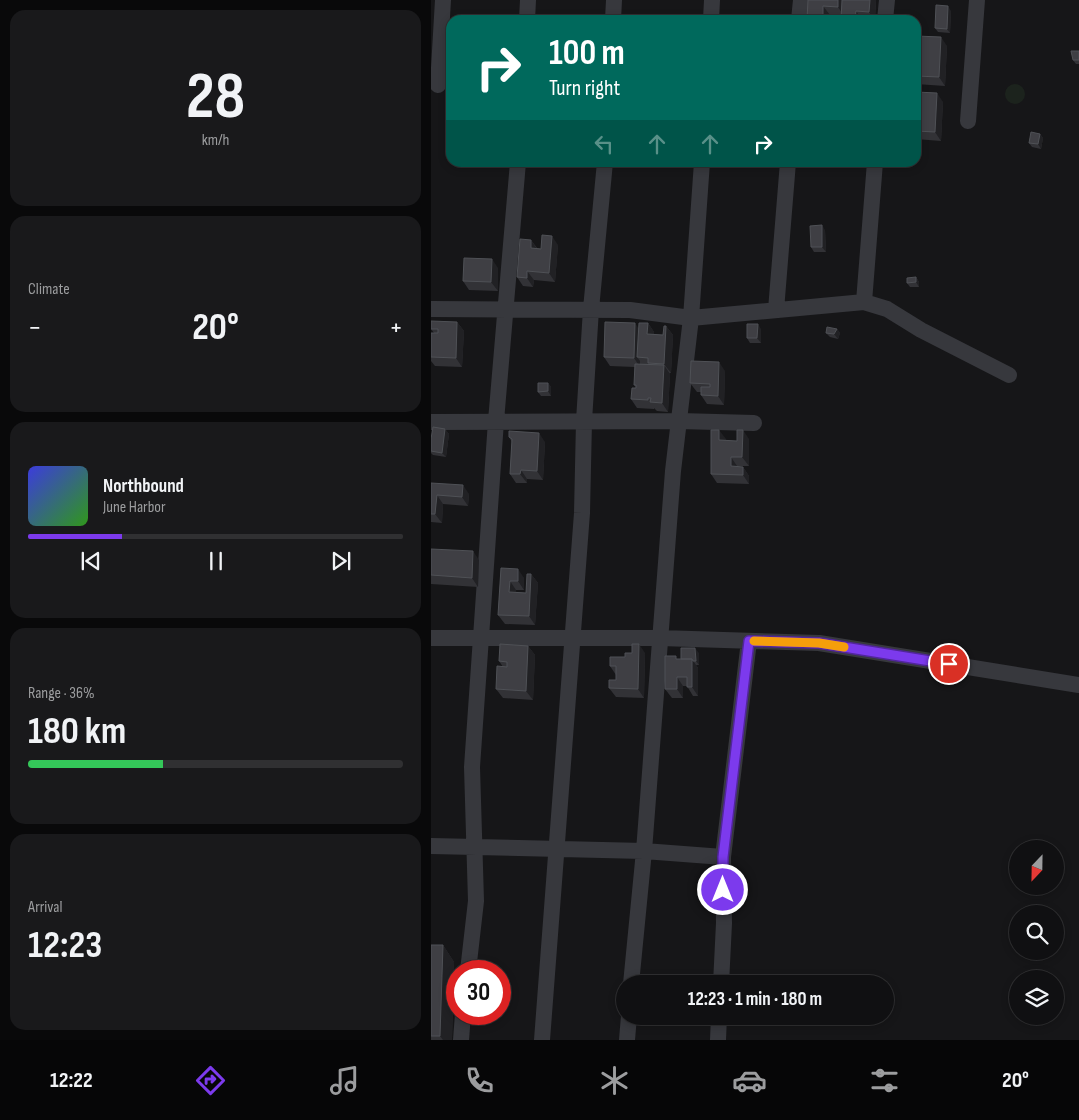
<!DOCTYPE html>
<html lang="en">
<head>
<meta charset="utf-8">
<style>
	:root { --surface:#101012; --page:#19191b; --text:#f1f3f6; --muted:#9c9d9f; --line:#303032; --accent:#7c3aed }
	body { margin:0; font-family:"Sofia Sans Condensed",sans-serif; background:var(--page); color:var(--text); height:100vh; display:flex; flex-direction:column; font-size:19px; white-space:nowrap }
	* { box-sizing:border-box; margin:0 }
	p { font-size:16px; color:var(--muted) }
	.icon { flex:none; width:28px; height:28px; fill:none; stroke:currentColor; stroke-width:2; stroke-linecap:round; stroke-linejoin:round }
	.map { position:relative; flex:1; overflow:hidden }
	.panel { display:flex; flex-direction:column; gap:10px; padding:10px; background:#09090a; width:431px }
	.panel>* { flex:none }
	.top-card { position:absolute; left:15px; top:15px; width:475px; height:152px; border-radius:15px; box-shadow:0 2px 8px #0003,0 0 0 1px var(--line); background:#00695c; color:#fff; overflow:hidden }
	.needle { width:32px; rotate:202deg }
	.tools { position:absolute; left:578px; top:840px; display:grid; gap:10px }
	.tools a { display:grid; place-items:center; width:55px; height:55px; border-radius:50%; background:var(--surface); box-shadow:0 2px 8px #0003,0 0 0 1px var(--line); font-size:25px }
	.speed { position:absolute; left:15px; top:960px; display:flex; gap:10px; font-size:25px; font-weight:700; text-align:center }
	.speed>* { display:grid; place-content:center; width:65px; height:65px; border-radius:50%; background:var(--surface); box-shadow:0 2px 8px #0003,0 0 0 1px var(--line); line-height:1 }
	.speed .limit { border:8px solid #d22; background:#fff; color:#111 }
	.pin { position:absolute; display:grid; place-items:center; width:42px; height:42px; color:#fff; margin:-21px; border:2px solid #fff; border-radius:50%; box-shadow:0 1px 5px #0007 }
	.me { position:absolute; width:55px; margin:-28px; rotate:0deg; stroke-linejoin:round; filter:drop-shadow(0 0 4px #0008) }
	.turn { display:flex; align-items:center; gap:18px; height:105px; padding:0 20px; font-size:22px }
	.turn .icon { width:65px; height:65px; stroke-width:2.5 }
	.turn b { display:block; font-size:35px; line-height:42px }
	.lanes { display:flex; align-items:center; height:48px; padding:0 20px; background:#0003; justify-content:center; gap:25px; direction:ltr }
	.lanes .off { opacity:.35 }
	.big { font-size:38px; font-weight:700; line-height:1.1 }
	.panel .widget { flex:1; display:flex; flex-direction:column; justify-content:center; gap:8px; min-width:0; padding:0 18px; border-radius:15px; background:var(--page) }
	.panel .dial { align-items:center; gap:0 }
	.dial b { font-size:65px; line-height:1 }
	.song { display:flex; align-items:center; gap:15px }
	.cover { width:60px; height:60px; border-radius:8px; background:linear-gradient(135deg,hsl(240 70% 55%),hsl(110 70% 35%)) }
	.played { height:5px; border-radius:2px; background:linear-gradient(90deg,var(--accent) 25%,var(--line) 25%) }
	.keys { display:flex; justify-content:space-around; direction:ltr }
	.heat { display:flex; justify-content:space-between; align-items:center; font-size:28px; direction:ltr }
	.charge { height:8px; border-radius:4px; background:linear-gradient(90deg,#34c759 36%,var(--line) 0) }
	.trip { position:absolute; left:185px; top:975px; width:278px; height:50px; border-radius:25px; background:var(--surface); box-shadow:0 2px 8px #0003,0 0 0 1px var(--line); font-weight:700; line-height:50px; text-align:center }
	.menu { display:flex; height:80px; justify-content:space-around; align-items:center; background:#060607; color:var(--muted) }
	.menu .icon { width:35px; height:35px }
	.menu .selected { color:var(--accent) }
	.menu b { font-size:22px; color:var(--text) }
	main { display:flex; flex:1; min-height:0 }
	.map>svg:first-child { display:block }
	.green { fill:#1c231d }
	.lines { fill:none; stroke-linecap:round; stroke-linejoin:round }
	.minor { stroke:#37383d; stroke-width:16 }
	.wall { fill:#323236 }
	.shaded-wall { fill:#212124 }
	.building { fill:#3f3f44; stroke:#4f5156 }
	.route-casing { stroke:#51269a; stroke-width:12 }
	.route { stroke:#7c3aed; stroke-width:9 }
	.slow { stroke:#f59e0b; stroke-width:9 }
</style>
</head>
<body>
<main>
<section class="panel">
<div class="widget dial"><b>28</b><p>km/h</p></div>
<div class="widget"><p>Climate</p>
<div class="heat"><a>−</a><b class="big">20°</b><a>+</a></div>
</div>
<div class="widget">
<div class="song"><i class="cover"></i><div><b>Northbound</b><p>June Harbor</p></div></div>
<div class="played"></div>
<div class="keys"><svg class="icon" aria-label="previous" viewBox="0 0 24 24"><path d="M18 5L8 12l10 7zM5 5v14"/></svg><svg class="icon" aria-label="pause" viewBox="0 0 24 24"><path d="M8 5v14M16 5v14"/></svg><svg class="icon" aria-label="next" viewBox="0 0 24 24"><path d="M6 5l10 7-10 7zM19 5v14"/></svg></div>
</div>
<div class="widget"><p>Range · 36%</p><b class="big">180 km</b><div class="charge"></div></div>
<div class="widget"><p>Arrival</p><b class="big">12:23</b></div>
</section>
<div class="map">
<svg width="648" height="1040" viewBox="0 0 648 1040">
	<rect width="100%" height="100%" fill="#161618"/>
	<!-- green -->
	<path class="green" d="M574 94a10 10 0 1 1 20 0a10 10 0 1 1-20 0Z"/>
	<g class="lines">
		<!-- minor -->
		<path class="minor" d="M96,20L97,0
			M182,20L183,0
			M280,20L281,0
			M368,20L370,0
			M454,20L456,0
			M7,85L12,0
			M537,121L546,0
			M433,302L444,162
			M0,309L199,310L260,318L433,302L456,309L490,330L578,375
			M345,310L357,162
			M0,422L248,421L323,423
			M0,638H229L388,643L648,685
			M0,846L213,851L292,857L293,923L290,984
			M292,857L318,641
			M37,971L45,901L41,767L65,421L87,162
			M200,984L213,851L242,471L260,318L271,162
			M30,1040L32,1014
			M111,1040L151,513L153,421L160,309L174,162
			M196,1040L198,1016
			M287,1040L288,1016"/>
	</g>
	<!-- wall -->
	<path class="wall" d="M377,0H445L444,20H410V16L399,15V16L376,20Z
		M520,11L519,33L507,32L504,28Z
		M485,36L516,46L514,86L485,84Z
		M648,51V64H645L642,60Z
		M485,92L512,102L510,141L485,139Z
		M609,134L612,138L610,149L601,147L598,143Z
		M291,162H309V164Z
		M394,230L395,252H383L380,247Z
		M100,240L106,248L110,249L127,245L124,282L103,280L102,287L92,286L86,277Z
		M67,268V291L38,290L32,281Z
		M485,277L488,282V287H479L476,283Z
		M26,322L33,331L31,367L4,366L0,361V333H3L0,329Z
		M217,323L223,332V335H232L235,326L242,335L240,373H238L239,374L237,412L226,411L223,408V409L206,408L200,399L205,387L203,385L204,367L179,366L173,357L208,328Z
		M330,329V343H319L316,338Z
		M406,329L409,333L407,339L399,337L395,333Z
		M294,371L293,405L276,404L270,395V392H266L259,383Z
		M117,383L120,387V396H110L107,392Z
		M14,429L18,434L15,457L2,455L0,453V439Z
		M78,437L114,442L112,480L96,479V483H85L79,474L81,442Z
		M295,439V441H306L318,439V466H306V467H312L318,476V484L286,483L280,474Z
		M0,483L38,494L37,506L12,504L11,523L0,522Z
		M0,549L48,560L47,587L0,584Z
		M70,568L93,578V590H85V592L95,593L100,574L107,583L104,625L74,624L67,615Z
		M97,646L104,655L102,700L72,698L65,689L72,667L68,661Z
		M214,653L213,698L185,697L178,688L185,680V675L179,666Z
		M268,653V665H265L267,668V696H262L256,686H252V698H241L234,689L248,659H250Z
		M0,945H12L23,962L21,1040H0Z"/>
	<!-- shaded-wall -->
	<path class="shaded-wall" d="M407,0H414L413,16L407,7Z
		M439,0H445L444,20H443L438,12Z
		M392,6L399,15L398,20L392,16Z
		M517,6L520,11L519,33L516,29Z
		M425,11L431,20H424Z
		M510,37L516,46L514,86L508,77Z
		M506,93L512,102L510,141L504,132Z
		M609,134L612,138L610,149L607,144Z
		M391,225L394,230L395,252L391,247Z
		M121,236L127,245L124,282L118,273Z
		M100,240L106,249L100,248Z
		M61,259L67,268V291L60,282Z
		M96,271L103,280L102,287L96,278Z
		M485,277L488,282V287L485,282Z
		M26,322L33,331L31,367L25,358Z
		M204,323L210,332L206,357L209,361V367L203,358Z
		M217,323L223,332L222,343L216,334Z
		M327,324L330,329V343L326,338Z
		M235,326L242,335L240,373L233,364Z
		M406,329L409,333L407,339L403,334Z
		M288,362L294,371L293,405L287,396Z
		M233,365L239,374L237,412L231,403Z
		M117,383L120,387V396L117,391Z
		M14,429L18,434L15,457L11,453Z
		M288,430L295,439V449L288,440Z
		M312,430L318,439V466L311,457Z
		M108,433L114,442L112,480L106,471Z
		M300,457L306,466V475L300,466Z
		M312,467L318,476V484L312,475Z
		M90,470L96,479V483L89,474Z
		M32,485L38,494L37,506L31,497Z
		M6,495L12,504L11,523L4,514Z
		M42,551L48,560L47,587L41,578Z
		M87,569L93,578V590L87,581Z
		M100,574L107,583L104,625L98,616Z
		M79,581L85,590V601L78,592Z
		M208,644L214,653L213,698L207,689Z
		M97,646L104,655L102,700L95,691Z
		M264,648L268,653V665L265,661Z
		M261,659L267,668V696L261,687Z
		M246,677L252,686V698L246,689Z
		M12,945L23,962L21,1040H12L9,1036Z"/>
	<!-- building -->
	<path class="building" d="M377,0H407V7L392,6V16L406,17V20H376Z
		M411,0H439L438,12L425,11L424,20H410Z
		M505,5L517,6L516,29L504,28Z
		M485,36L510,37L508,77L485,76Z
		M640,51H648V60H642Z
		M485,92L506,93L504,132L485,131Z
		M600,132L609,134L607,144L598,143Z
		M391,225V247H380L379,226Z
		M111,235L121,236L118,273L96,271V278L86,277L89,239L100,240V248L110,249Z
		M33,258L61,259L60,282L32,281Z
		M485,277V282L476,283V278Z
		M0,321L26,322L25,358L0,357V333H7V329H0Z
		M174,322L204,323L203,358L173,357Z
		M208,323H217L216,334L232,335L233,326H235L233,364L217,363V358L206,357Z
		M316,324H327L326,338H316Z
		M396,327L406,329L403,334L395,333Z
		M260,361L288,362L287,396L270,395V387H279V384L259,383Z
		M204,364L233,365L231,403L219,402L220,398H217V400L200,399L201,388H205V385H203Z
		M107,383H117V391L107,392Z
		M2,427L14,429L11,453L0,451V439Z
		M280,430H288V440L306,441V430H312L311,457H300V466L312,467V475L280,474Z
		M78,431L108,433L106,471L90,470L89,474H79L81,439L78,437Z
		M0,483L32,485L31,497L6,495L4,514H0Z
		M0,549L42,551L41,578L0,575Z
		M70,568L87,569V581H79L78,592L95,593L96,574H100L98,616L67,615Z
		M69,644L97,646L95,691L65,689L66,666L76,667V662L68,661Z
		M201,644H208L207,689L178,688V680H185V666H179V657H194V653H201Z
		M250,648H264L265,661H262L261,659H250Z
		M234,656H245V659H261V687H256V677H246V689H234Z
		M0,945H12L9,1036H0Z"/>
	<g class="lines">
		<!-- route casing -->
		<g class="route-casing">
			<path id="route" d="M292,890V857L318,641L388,643L518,664"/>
		</g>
		<!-- route -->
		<use href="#route" class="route"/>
		<!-- slow -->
		<path class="slow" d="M323,641L388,643L413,647"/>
	</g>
</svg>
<div class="tools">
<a><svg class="needle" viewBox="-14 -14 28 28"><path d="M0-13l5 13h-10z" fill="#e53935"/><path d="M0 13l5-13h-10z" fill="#9c9d9f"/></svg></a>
<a><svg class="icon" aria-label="search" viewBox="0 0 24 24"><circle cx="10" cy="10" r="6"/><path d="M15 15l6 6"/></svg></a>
<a><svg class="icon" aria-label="layers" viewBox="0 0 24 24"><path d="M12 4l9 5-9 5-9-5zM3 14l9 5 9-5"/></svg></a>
</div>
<div class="speed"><div class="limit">30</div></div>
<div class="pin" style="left:518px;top:664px;background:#d93025"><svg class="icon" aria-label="arrive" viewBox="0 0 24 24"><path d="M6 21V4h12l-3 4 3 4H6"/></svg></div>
<svg class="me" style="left:292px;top:890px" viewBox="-20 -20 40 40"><circle r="17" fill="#7c3aed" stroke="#fff" stroke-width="3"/><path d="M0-11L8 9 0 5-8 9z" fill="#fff"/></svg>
<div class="trip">12:23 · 1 min · 180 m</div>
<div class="top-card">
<div class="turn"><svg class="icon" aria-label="right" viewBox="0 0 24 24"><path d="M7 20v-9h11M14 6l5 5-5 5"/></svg><div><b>100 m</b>Turn right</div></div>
<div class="lanes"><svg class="icon off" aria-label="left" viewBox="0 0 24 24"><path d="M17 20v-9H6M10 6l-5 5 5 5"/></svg><svg class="icon off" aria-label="ahead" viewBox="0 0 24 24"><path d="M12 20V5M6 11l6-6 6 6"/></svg><svg class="icon off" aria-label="ahead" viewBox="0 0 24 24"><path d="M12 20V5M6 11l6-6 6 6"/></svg><svg class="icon" aria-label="right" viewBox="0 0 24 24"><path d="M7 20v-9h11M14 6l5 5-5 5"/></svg></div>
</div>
</div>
</main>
<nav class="menu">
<b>12:22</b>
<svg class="icon selected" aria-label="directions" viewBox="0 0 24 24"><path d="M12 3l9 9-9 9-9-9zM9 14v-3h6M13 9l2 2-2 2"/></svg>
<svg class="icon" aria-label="music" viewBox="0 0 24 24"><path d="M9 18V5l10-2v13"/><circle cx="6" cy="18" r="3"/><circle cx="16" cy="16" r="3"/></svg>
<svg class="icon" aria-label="phone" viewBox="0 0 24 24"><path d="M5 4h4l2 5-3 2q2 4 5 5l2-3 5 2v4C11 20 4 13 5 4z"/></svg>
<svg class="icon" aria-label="climate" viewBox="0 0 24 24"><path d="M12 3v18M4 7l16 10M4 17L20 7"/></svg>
<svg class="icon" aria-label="car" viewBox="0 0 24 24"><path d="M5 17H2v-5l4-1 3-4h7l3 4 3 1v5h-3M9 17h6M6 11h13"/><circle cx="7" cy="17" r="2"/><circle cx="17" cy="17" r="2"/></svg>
<svg class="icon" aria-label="filters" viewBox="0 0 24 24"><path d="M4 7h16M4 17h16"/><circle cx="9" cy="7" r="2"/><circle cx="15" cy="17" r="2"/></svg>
<b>20°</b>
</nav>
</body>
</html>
